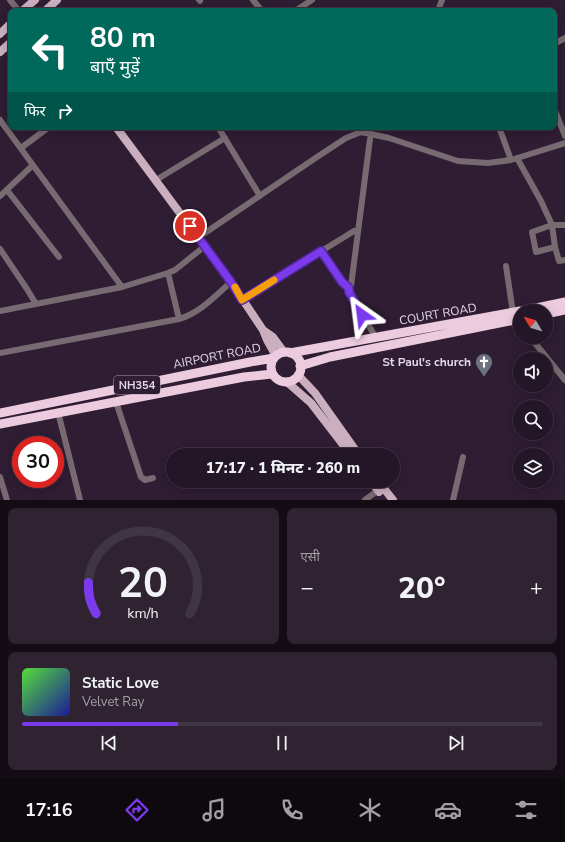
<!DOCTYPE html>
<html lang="hi">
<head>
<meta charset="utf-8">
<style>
	:root { --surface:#231626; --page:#2f2332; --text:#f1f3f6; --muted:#a39fa7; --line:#403543; --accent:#7c3aed }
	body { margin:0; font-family:"Nunito Sans","Noto Sans Devanagari",sans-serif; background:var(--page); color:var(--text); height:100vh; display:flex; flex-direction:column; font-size:15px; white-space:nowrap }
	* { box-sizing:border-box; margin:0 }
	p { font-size:13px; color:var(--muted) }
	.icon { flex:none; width:22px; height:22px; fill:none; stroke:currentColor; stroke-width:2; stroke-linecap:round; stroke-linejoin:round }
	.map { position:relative; height:500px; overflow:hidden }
	.drawer { display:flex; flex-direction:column; gap:8px; padding:8px; background:#130c15; flex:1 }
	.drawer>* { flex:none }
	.top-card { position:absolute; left:8px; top:8px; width:549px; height:122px; border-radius:8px; box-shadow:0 2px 10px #0003,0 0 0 1px var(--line); background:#00695c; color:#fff; overflow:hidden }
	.needle { width:26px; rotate:308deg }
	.tools { position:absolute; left:513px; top:304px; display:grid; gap:8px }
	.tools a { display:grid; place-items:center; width:40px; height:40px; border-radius:50%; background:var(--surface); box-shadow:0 2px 10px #0003,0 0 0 1px var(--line); font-size:20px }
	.speed { position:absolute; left:12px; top:436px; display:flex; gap:8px; font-size:20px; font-weight:700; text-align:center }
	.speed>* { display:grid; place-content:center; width:52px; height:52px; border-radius:50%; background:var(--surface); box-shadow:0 2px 10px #0003,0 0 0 1px var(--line); line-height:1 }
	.speed .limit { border:6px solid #d22; background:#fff; color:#111 }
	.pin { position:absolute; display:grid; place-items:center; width:34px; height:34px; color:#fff; margin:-17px; border:2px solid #fff; border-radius:50%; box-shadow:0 1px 4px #0007 }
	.me { position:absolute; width:44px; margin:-22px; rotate:329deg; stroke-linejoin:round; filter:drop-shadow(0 0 3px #0008) }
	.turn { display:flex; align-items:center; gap:14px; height:84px; padding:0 16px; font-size:18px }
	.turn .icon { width:52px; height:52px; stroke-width:2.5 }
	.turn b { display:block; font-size:28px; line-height:34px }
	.then { display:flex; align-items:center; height:38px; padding:0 16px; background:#0003; gap:8px; font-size:15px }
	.big { font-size:30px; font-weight:800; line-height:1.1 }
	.drawer .tile { flex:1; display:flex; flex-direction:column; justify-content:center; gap:6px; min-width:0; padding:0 14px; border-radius:8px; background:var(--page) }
	.drawer .dial { align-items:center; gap:0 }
	.dial svg { height:104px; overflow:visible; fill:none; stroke:var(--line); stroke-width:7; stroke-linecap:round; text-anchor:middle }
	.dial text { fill:var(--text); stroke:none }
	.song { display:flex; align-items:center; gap:12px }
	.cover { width:48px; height:48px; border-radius:6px; background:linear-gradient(135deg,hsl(110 70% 55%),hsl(240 70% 35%)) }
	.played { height:4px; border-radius:2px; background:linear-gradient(90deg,var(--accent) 30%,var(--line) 30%) }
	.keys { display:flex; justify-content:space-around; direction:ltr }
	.heat { display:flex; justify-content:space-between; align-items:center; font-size:22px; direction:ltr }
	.drawer .tiles { flex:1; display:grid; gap:8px; grid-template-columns:1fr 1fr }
	.tile:last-child { grid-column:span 2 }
	.trip { position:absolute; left:166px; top:448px; width:234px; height:40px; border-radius:20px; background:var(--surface); box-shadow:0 2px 10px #0003,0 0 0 1px var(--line); font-weight:800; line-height:40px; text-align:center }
	.tabs { display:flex; height:64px; justify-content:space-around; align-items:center; background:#0e090f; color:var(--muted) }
	.tabs .icon { width:28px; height:28px }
	.tabs .active { color:var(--accent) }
	.tabs b { font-size:18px; color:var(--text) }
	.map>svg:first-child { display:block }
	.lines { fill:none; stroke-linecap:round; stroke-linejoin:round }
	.minor { stroke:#776a71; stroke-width:6 }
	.major { stroke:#cbafbf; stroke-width:8 }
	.highway { stroke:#eccbde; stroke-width:9 }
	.route-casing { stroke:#51269a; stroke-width:10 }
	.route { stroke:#7c3aed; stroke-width:7 }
	.slow { stroke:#f59e0b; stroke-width:7 }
	.labels { text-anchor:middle; stroke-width:4; stroke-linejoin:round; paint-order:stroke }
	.shield { fill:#2f1d33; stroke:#ac9eb0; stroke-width:1 }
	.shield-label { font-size:11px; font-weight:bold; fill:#e2d6e5 }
	.street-label { font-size:12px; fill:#e2d6e5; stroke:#2f1d33 }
	.poi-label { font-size:12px; font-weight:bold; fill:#e2d6e5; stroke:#2f1d33; text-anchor:end }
</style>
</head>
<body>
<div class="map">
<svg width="565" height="500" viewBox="0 0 565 500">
	<rect width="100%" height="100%" fill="#2f1d33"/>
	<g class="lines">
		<!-- minor -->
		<path class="minor" d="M10,0L19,11
			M199,0L200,1
			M253,0L262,11
			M295,11L312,0
			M438,11L442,0
			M554,44L565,38
			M554,108L565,136
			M0,120L122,287
			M218,127L260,196
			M499,127L511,160L565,143
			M370,139L351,286L348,290L376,338
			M21,148L49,127
			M517,158L541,201L552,225L555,247L559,261L565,260
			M156,180L225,138
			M7,190L59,257
			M0,196L33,165
			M199,237L317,157L346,138L361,132L389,138L458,161L488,163L511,160
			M555,247L536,252L532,232L552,225H565
			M0,249L27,289L36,304
			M321,251L342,282L349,288
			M506,266L513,313
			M168,273L179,319
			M242,300L354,231
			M0,311L122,287L168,273L175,270L205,246
			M530,337L565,380
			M0,353L179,319C200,313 215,296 231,282
			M116,402L141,477L145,480L153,478
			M58,412L80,500
			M0,477L7,500
			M365,500L381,488
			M453,500L463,457"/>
		<!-- major -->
		<path class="major" d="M22,11L35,0
			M45,11L57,0
			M0,34L11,23
			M0,52L11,42
			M116,127L231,282L263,330L267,340L276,356
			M263,330L273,337L284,352
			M298,375L315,393L359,455
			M287,382L311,403L351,455
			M371,481L379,492
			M378,481L393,500"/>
		<!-- highway -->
		<path class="highway" d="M522,311L565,302
			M546,314L565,310
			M271 367a15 15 0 1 1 30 0a15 15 0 1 1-30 0Z
			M290,353L520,311
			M300,366L330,357L520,319
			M0,413L250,362L274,358
			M0,424L244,377L272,374"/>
	</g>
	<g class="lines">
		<!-- route casing -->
		<g class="route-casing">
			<path id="route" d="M190,226L231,282L242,300L321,251L342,282L349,288V292L362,315"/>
		</g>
		<!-- route -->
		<use href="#route" class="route"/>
		<!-- slow -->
		<path class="slow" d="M235,287L242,300L274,280"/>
	</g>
	<!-- icons -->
	<defs>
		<g id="church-pin" transform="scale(0.9)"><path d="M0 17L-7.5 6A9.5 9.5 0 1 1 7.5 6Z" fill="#6b7280" stroke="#2f1d33"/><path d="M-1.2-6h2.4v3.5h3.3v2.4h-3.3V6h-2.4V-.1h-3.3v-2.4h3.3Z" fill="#fff"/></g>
	</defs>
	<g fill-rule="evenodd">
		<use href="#church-pin" x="484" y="362"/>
	</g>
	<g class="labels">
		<!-- shield labels -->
		<rect class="shield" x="114" y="376" width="46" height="18" rx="3"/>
		<g class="shield-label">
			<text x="137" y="389">NH354</text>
		</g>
		<!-- street labels -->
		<g class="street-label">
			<text transform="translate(438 314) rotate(-10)" y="4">COURT ROAD</text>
			<text transform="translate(217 356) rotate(-11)" y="4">AIRPORT ROAD</text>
		</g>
		<!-- poi labels -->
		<g class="poi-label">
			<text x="471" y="366">St Paul's church</text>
		</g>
	</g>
</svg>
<div class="tools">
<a><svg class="needle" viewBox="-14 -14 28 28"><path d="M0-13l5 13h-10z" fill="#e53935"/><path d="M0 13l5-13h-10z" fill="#a39fa7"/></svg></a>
<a><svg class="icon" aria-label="sound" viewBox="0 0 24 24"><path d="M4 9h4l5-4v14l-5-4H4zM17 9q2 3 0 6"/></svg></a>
<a><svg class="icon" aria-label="search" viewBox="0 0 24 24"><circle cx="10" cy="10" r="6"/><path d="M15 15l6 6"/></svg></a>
<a><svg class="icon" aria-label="layers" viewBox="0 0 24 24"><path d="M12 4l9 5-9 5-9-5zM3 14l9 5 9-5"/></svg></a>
</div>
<div class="speed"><div class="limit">30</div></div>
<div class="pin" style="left:190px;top:226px;background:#d93025"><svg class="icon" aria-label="arrive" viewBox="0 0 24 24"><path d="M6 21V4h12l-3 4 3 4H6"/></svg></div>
<svg class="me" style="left:362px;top:315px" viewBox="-20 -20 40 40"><path d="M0-17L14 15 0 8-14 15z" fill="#7c3aed" stroke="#fff" stroke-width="4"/></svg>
<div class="trip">17:17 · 1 मिनट · 260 m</div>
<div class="top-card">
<div class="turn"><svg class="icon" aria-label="left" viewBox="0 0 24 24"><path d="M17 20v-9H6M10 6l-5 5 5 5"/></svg><div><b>80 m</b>बाएँ मुड़ें</div></div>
<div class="then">फिर<svg class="icon" aria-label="right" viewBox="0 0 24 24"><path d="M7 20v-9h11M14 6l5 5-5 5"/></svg></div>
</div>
</div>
<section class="drawer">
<div class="tiles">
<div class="tile dial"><svg viewBox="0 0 100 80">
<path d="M14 69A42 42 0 1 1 86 69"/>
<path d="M14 69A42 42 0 0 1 8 45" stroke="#7c3aed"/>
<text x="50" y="56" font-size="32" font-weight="700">20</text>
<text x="50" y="72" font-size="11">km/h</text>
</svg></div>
<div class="tile"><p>एसी</p>
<div class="heat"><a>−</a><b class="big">20°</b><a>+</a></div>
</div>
<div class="tile">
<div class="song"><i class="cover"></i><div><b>Static Love</b><p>Velvet Ray</p></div></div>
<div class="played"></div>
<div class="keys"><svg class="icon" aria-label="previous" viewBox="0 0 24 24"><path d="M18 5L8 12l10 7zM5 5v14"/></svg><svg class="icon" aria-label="pause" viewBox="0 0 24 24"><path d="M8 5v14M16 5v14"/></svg><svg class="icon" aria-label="next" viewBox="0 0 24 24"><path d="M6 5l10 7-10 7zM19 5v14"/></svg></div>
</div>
</div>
</section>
<nav class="tabs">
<b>17:16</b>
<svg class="icon active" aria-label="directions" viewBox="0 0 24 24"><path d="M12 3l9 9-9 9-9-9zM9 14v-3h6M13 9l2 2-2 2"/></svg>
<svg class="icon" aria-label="music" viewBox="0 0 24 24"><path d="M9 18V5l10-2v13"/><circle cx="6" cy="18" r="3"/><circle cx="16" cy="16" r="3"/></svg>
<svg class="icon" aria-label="phone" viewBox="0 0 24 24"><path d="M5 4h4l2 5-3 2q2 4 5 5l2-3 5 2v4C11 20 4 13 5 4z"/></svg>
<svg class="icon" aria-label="climate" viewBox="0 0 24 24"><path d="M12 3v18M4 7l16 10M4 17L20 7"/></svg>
<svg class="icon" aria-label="car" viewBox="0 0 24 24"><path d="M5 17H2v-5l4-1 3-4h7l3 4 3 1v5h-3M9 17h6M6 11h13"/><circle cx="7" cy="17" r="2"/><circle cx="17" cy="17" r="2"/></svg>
<svg class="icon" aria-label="filters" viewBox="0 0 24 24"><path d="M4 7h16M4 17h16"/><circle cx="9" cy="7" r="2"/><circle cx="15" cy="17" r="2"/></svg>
</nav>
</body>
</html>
